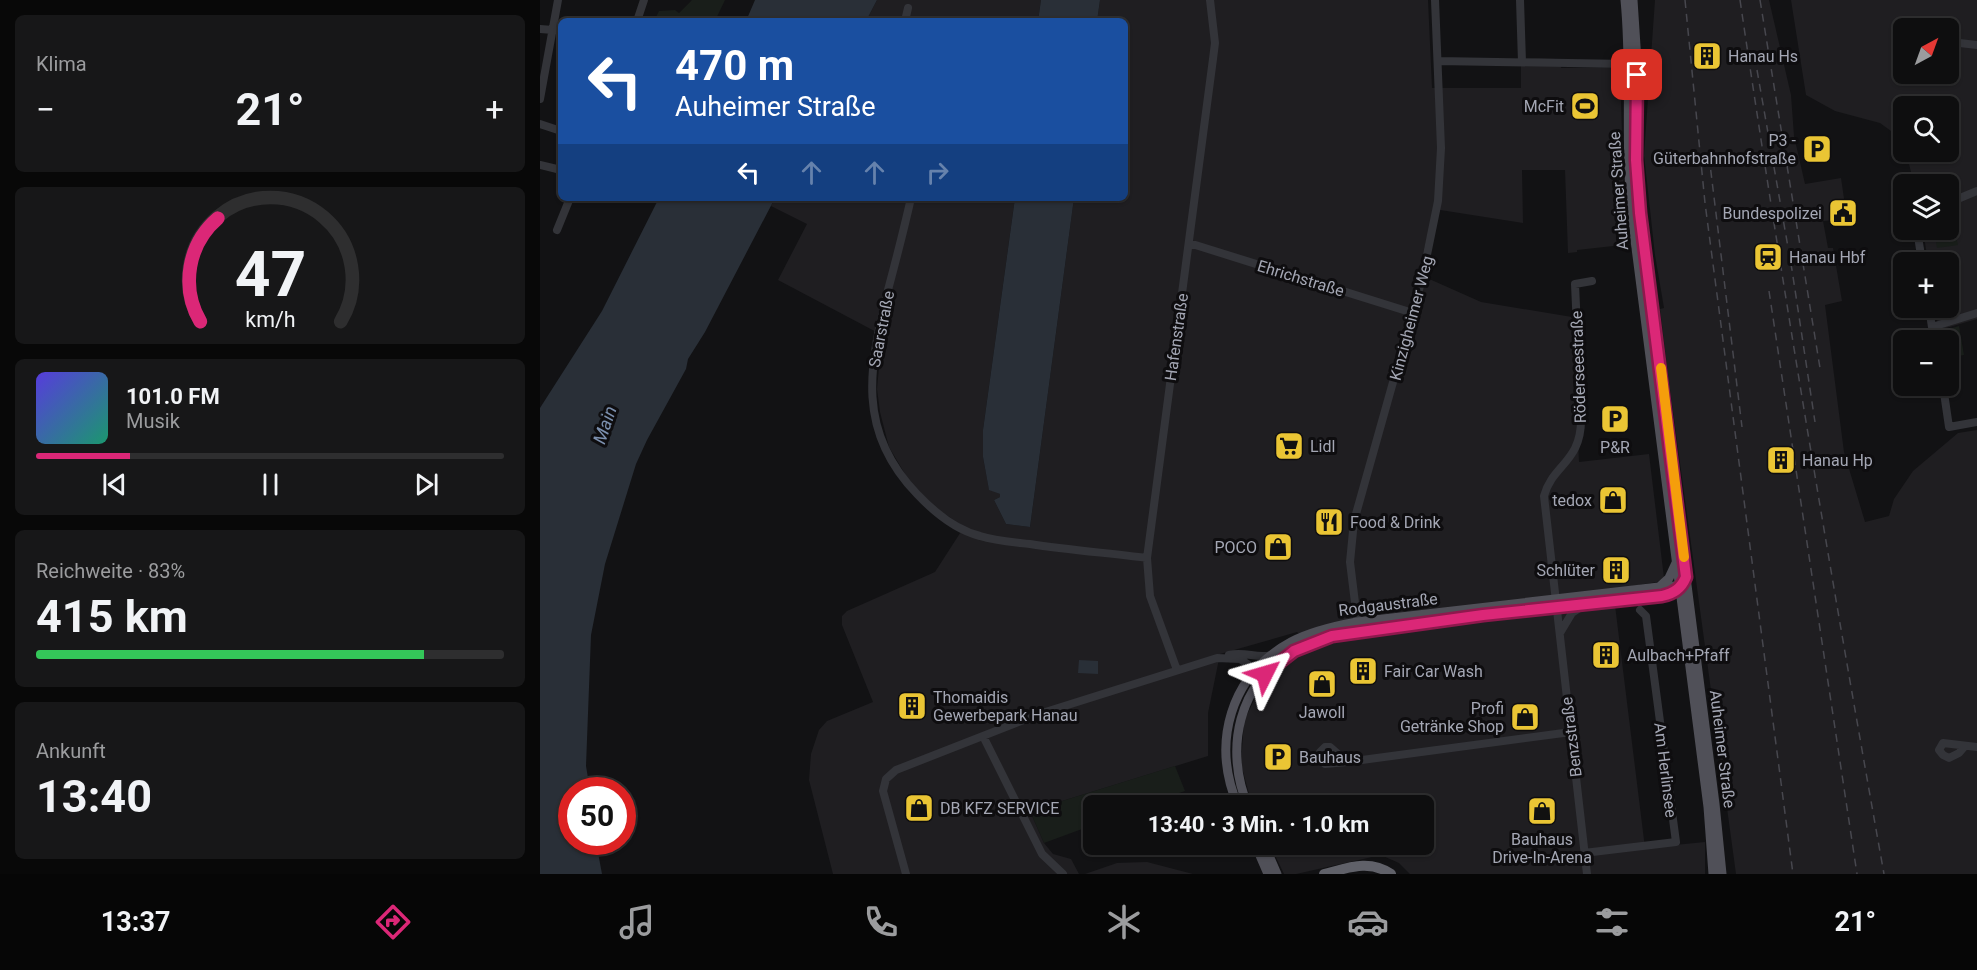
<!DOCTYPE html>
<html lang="de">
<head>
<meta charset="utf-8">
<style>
	:root { --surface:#0e0e0f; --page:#171718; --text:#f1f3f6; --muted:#9b9c9e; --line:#2e2e2f; --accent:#db2777 }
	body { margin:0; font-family:Roboto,sans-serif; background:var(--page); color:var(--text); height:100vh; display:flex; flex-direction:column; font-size:22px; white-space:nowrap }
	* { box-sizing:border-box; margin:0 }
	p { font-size:20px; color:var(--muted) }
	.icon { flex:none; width:33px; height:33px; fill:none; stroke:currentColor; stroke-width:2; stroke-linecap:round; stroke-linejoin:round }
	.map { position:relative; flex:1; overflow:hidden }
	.panel { display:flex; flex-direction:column; gap:15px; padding:15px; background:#080808; width:540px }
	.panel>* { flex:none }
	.banner { position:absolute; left:18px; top:18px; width:570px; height:183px; border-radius:9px; box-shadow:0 2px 4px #0004,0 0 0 2px var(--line); background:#1a4fa0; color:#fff; overflow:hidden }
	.needle { width:39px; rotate:41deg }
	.tools { position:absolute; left:1353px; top:18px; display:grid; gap:12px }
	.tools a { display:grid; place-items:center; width:66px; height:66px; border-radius:9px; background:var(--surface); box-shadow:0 2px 4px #0004,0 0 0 2px var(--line); font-size:30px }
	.speed { position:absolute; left:18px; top:777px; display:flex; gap:12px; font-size:30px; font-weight:700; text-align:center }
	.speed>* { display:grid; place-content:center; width:78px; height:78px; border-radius:50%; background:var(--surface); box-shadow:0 2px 4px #0004,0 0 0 2px var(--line); line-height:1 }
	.speed .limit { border:9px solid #d22; background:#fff; color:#111 }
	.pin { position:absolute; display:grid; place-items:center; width:51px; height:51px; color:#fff; margin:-26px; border-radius:12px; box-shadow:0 3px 9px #0006 }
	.me { position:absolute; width:66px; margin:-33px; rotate:50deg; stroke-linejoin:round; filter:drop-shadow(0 0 4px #0008) }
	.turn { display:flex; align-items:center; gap:21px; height:126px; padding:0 18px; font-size:27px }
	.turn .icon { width:78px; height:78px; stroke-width:2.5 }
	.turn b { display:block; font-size:42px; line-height:51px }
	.lanes { display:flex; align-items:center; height:57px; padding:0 18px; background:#0003; justify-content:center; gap:30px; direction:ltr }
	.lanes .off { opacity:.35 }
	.big { font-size:45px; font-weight:700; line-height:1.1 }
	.panel .card { flex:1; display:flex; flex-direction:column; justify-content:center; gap:9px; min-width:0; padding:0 21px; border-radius:9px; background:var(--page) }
	.panel .dial { align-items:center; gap:0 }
	.dial svg { height:156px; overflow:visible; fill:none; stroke:var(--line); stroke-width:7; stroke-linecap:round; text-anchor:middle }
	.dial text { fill:var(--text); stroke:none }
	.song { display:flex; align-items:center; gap:18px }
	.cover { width:72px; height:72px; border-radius:9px; background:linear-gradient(135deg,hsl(250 70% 55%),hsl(160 70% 35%)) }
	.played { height:6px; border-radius:3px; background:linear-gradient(90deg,var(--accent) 20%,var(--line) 20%) }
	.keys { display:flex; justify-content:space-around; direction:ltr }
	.heat { display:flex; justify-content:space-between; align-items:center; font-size:33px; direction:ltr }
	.charge { height:9px; border-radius:4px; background:linear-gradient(90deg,#34c759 83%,var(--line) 0) }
	.trip { position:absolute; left:543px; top:795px; width:351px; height:60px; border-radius:9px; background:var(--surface); box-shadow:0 2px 4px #0004,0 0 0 2px var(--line); font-weight:700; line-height:60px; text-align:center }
	.tabs { display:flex; height:96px; justify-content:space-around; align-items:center; background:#060606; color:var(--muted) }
	.tabs .icon { width:42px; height:42px }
	.tabs .active { color:var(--accent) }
	.tabs b { font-size:27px; color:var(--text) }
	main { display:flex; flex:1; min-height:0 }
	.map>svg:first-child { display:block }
	.built { fill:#1f1e21; fill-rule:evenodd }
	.green { fill:#191e1a }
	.water { fill:#292f37 }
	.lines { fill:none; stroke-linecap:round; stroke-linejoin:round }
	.minor { stroke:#333439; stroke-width:8 }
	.major { stroke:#505058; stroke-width:9 }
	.highway { stroke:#606169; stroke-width:10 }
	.rail { stroke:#47474e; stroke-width:1.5; stroke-dasharray:8 6; stroke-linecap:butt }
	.route-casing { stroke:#8e194d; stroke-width:15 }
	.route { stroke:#db2777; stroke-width:10 }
	.slow { stroke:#f59e0b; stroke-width:10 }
	.labels { text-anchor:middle; stroke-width:6; stroke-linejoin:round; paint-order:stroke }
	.poi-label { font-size:16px; fill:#a4a7b4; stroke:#0e0d0f; text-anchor:start }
	.street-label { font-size:16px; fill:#a4a7b4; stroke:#0e0d0f }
	.water-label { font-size:18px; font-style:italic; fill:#7c90ae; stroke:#0e0d0f }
</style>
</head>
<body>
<main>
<section class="panel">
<div class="card"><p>Klima</p>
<div class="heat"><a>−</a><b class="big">21°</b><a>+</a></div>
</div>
<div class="card dial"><svg viewBox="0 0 100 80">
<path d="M14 69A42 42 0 1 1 86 69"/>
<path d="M14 69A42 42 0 0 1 23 16" stroke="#db2777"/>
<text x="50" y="56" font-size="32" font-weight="700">47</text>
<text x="50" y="72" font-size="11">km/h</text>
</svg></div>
<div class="card">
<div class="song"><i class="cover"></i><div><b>101.0 FM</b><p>Musik</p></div></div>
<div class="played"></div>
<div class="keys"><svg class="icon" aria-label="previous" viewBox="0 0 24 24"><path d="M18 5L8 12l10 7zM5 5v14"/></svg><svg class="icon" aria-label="pause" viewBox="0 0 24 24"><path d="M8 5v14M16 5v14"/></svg><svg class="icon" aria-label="next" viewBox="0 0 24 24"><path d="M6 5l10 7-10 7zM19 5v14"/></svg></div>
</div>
<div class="card"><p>Reichweite · 83%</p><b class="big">415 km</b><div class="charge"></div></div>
<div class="card"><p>Ankunft</p><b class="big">13:40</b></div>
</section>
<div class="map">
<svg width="1437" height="874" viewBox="0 0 1437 874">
	<rect width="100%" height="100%" fill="#121214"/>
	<!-- built -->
	<path class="built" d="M337,0H501L498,21H326Z
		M560,0H888L892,88H981V58L1020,59L1021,68L1080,67L1084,204L1077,212L1082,245L1037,250V252L1028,253L1025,170H982L983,223L894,209L878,274L941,302L1032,317L1039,462L1109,454L1124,578L1117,582L1073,589L1105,848L1165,842V874H870L859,863L841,855L756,874H744L730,845L884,844V806L712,805L701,764L704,721L721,686L746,660L772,645L757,632L680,654L668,713V756L490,811L504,843L513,854L531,859L539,874H293L269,780L271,754L279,730L287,721L333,702L302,625V616L307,611L395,572L424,527L393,506L368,479L349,447L340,412L337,389L342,335L238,280L267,224L231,206L235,198H475L443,430V457L449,489L460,494V497L454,500L466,524L490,527L534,198H585V21H557Z
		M1115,0H1229L1251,95L1254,136L1265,184L1301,178L1307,219L1283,221L1288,248H1293L1302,301L1285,305L1304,452L1325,522L1349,516L1354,499L1373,471L1418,433L1437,430V874H1196L1129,382L1120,309L1124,308L1115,255L1104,155Z
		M1251,0H1437V319L1399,330L1395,308H1408V262H1388L1383,230H1408V184H1374L1366,152H1408V106H1364L1363,143L1362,139L1340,123L1295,111L1266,95ZM1364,28H1408V74H1364Z
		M607,862L653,874H545L577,863Z"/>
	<!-- green -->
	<path class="green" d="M152,0H185L175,21H114L119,11L135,10L139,13Z
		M1409,210H1410L1413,220L1411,221L1412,228L1414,229L1418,245L1397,248L1394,230H1408Z
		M1419,326L1424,355L1409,357L1408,340H1403L1402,336L1406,330Z
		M635,766L645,791L605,805L554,806L553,825L504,843L490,811Z"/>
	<!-- water -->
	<path class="water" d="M215,0H337L326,21H206Z
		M501,0H560L557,21H498Z
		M119,198H235L165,332L148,359L146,369L107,440L96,464L65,564L51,635L46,766L50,790H32V842H56L62,874H0V408L62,311Z
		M475,198H534L490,527L466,524L454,500L460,497V494L449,490L443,457V430Z
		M539,660L558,661V674L538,673Z"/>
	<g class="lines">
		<!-- minor -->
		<path class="minor" d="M980,0L982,62
			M97,21L104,0
			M365,21L368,8
			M0,29L13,30
			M1411,42L1437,45
			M898,61L1089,64
			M0,99L18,0
			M0,124L21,131
			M0,165L21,170
			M371,198C364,229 356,260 348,290C329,367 316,431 377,494C394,512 416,530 440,536C456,541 473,542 490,544C529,550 568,553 607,558
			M1408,203L1437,191
			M17,230L30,198
			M1377,230L1382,262
			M649,243L873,313
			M1389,308L1394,340
			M1392,327L1437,313
			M1403,386L1409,427L1437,422
			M818,627L810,562L814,521L882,279L898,201L901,148L895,0
			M1020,633L1032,613L1046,604
			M689,655C705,651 717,659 731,655
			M637,670L610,596L607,558L673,59L675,43L670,0
			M443,736L502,854L523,874
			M1425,746L1419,753L1409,758L1403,755L1399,750L1403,743L1437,747
			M807,762L785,764L779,759L780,752L785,747H790L807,762L1031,732
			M1044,853L1136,842L1106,616L1100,610
			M366,874L343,791L346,779L356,770L499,714L677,658L700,659L721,673
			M1047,874L1004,496C1012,465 1042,462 1041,418L1035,284L1052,281"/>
		<!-- major -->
		<path class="major" d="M1085,0C1092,70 1085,140 1091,209L1168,807L1173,874
			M1093,0L1097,61V160L1102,233L1175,804L1182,874
			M1119,587L1129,578L1136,563
			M698,806C671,743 690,675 751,642C772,631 795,626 817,622L1119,587L1134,586L1143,590
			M708,806C684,750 698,682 754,651C795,628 854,626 900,620C974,611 1048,600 1122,596L1135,592L1141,586
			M715,844L728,874
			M724,844L737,874"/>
		<!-- highway -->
		<path class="highway" d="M784,874C808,868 829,859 851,874"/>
		<!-- rail -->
		<path class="rail" d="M1145,0L1165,203L1253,874
			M1200,0C1243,292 1292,583 1344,874
			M1220,0L1280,368
			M1217,70L1252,270L1275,422
			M1169,156L1202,427
			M1229,291L1317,874"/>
	</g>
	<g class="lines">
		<!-- route casing -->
		<g class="route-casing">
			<path id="route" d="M725,674L754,651L792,636L943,615L1122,596C1134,593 1141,589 1146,577L1100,213L1096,160L1097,75"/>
		</g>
		<!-- route -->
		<use href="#route" class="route"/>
		<!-- slow -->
		<path class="slow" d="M1121,368L1144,557"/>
	</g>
	<!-- icons -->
	<defs>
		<g id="building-square" transform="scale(1.5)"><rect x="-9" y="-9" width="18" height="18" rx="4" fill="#eac534" stroke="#0e0d0f"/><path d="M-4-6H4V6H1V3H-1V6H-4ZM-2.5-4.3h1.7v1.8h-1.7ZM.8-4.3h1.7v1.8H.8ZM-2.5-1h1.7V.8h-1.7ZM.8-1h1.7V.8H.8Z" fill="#111"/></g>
		<g id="stadium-square" transform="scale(1.5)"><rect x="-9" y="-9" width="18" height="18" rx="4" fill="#eac534" stroke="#0e0d0f"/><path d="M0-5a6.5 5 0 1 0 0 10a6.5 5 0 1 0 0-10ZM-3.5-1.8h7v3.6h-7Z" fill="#111"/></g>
		<g id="parking-square" transform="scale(1.5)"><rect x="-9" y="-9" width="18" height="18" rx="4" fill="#eac534" stroke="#0e0d0f"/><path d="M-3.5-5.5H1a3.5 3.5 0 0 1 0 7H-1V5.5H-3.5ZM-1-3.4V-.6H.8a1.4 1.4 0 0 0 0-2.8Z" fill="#111"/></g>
		<g id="civic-square" transform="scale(1.5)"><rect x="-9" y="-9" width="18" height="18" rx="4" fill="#eac534" stroke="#0e0d0f"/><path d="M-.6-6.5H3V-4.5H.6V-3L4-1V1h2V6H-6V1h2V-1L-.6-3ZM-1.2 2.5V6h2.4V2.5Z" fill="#111"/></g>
		<g id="station-square" transform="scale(1.5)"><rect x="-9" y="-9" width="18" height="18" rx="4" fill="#eac534" stroke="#0e0d0f"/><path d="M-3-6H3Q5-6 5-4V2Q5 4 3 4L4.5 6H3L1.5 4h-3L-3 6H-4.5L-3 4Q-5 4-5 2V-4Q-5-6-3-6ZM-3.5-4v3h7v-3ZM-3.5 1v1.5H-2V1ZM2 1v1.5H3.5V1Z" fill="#111"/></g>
		<g id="supermarket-square" transform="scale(1.5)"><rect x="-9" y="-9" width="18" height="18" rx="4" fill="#eac534" stroke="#0e0d0f"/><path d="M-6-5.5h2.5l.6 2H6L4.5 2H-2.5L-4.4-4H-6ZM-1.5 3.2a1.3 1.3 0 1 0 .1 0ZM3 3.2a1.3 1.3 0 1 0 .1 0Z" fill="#111"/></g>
		<g id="shop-square" transform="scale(1.5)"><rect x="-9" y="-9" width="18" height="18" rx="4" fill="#eac534" stroke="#0e0d0f"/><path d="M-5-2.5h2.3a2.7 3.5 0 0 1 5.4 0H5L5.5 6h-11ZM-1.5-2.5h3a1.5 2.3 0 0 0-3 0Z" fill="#111"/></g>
		<g id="restaurant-square" transform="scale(1.5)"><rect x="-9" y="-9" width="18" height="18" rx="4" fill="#eac534" stroke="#0e0d0f"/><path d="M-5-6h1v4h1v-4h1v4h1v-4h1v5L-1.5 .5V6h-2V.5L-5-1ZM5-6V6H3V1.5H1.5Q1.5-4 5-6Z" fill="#111"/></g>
	</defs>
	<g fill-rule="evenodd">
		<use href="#building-square" x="1167" y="56"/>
		<use href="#stadium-square" x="1045" y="106"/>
		<use href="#parking-square" x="1277" y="149"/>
		<use href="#civic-square" x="1303" y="213"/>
		<use href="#station-square" x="1228" y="257"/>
		<use href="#parking-square" x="1075" y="419"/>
		<use href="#supermarket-square" x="749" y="446"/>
		<use href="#building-square" x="1241" y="460"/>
		<use href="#shop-square" x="1073" y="500"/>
		<use href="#restaurant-square" x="789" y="522"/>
		<use href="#shop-square" x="738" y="547"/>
		<use href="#building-square" x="1076" y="570"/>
		<use href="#building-square" x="1066" y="655"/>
		<use href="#building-square" x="823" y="671"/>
		<use href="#shop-square" x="782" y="684"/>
		<use href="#building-square" x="372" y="706"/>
		<use href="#shop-square" x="985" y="717"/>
		<use href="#parking-square" x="738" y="757"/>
		<use href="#shop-square" x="379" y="808"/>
		<use href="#shop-square" x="1002" y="811"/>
	</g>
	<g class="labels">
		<!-- poi labels -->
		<g class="poi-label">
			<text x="1188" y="62">Hanau Hs</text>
			<text x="1024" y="112" text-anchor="end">McFit</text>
			<text x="1256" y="146" text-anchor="end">P3 -<tspan x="1256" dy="18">Güterbahnhofstraße</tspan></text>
			<text x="1282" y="219" text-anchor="end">Bundespolizei</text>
			<text x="1249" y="263">Hanau Hbf</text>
			<text x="770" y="452">Lidl</text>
			<text x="1075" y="453" text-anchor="middle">P&amp;R</text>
			<text x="1262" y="466">Hanau Hp</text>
			<text x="1052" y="506" text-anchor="end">tedox</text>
			<text x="810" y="528">Food &amp; Drink</text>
			<text x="717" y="553" text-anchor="end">POCO</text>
			<text x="1055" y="576" text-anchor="end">Schlüter</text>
			<text x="1087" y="661">Aulbach+Pfaff</text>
			<text x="844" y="677">Fair Car Wash</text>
			<text x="393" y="703">Thomaidis<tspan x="393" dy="18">Gewerbepark Hanau</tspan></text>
			<text x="964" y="714" text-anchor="end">Profi<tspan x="964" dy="18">Getränke Shop</tspan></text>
			<text x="782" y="718" text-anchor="middle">Jawoll</text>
			<text x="759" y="763">Bauhaus</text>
			<text x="400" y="814">DB KFZ SERVICE</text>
			<text x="1002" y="845" text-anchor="middle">Bauhaus<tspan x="1002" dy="18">Drive-In-Arena</tspan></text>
		</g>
		<!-- street labels -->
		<g class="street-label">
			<text transform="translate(1078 191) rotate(-94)" y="6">Auheimer Straße</text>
			<text transform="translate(761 278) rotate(17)" y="6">Ehrichstraße</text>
			<text transform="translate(871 318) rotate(-75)" y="6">Kinzigheimer Weg</text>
			<text transform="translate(341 329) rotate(-79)" y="6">Saarstraße</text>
			<text transform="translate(636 337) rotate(-82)" y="6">Hafenstraße</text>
			<text transform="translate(1038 367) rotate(-92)" y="6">Röderseestraße</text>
			<text transform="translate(848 604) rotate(-7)" y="6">Rodgaustraße</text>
			<text transform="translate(1031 737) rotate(-97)" y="6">Benzstraße</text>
			<text transform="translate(1183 749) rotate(83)" y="6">Auheimer Straße</text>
			<text transform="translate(1126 770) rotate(83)" y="6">Am Herlinsee</text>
		</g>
		<!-- water labels -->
		<g class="water-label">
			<text transform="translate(65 425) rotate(-71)" y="6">Main</text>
		</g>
	</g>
</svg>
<div class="tools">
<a><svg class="needle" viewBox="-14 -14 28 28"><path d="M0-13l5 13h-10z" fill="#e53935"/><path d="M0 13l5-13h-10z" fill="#9b9c9e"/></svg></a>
<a><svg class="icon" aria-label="search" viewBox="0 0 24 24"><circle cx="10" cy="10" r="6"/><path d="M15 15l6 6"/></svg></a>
<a><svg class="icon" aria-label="layers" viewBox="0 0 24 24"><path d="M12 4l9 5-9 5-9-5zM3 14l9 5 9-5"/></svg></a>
<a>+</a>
<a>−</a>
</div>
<div class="speed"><div class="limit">50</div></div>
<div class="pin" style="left:1097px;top:75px;background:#d93025"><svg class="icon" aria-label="arrive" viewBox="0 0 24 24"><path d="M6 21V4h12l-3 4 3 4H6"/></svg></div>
<svg class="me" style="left:725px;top:674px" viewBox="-20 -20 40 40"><path d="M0-17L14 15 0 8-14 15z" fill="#db2777" stroke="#fff" stroke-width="4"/></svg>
<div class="trip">13:40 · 3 Min. · 1.0 km</div>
<div class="banner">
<div class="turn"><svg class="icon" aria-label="left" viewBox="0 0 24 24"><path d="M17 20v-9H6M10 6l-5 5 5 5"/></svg><div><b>470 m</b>Auheimer Straße</div></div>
<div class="lanes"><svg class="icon" aria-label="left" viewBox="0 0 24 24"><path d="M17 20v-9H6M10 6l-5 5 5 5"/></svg><svg class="icon off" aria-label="ahead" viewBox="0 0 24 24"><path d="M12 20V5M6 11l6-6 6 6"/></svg><svg class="icon off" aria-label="ahead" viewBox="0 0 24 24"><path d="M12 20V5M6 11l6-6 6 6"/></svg><svg class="icon off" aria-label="right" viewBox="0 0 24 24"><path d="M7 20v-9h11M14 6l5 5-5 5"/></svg></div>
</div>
</div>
</main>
<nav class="tabs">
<b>13:37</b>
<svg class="icon active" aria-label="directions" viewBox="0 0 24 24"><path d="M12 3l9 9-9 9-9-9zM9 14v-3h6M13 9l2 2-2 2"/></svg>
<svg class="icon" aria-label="music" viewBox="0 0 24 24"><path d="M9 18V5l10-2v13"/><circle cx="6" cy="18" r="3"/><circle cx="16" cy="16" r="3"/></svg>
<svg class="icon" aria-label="phone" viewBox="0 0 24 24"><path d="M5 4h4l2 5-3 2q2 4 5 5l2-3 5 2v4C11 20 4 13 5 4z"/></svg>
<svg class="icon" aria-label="climate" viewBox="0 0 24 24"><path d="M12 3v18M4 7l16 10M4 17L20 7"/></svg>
<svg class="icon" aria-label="car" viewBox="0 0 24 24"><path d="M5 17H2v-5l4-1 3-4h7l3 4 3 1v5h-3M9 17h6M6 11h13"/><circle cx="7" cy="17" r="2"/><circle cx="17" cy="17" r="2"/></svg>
<svg class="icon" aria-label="filters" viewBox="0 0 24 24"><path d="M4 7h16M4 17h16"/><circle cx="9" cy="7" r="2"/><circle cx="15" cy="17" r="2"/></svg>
<b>21°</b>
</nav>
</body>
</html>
